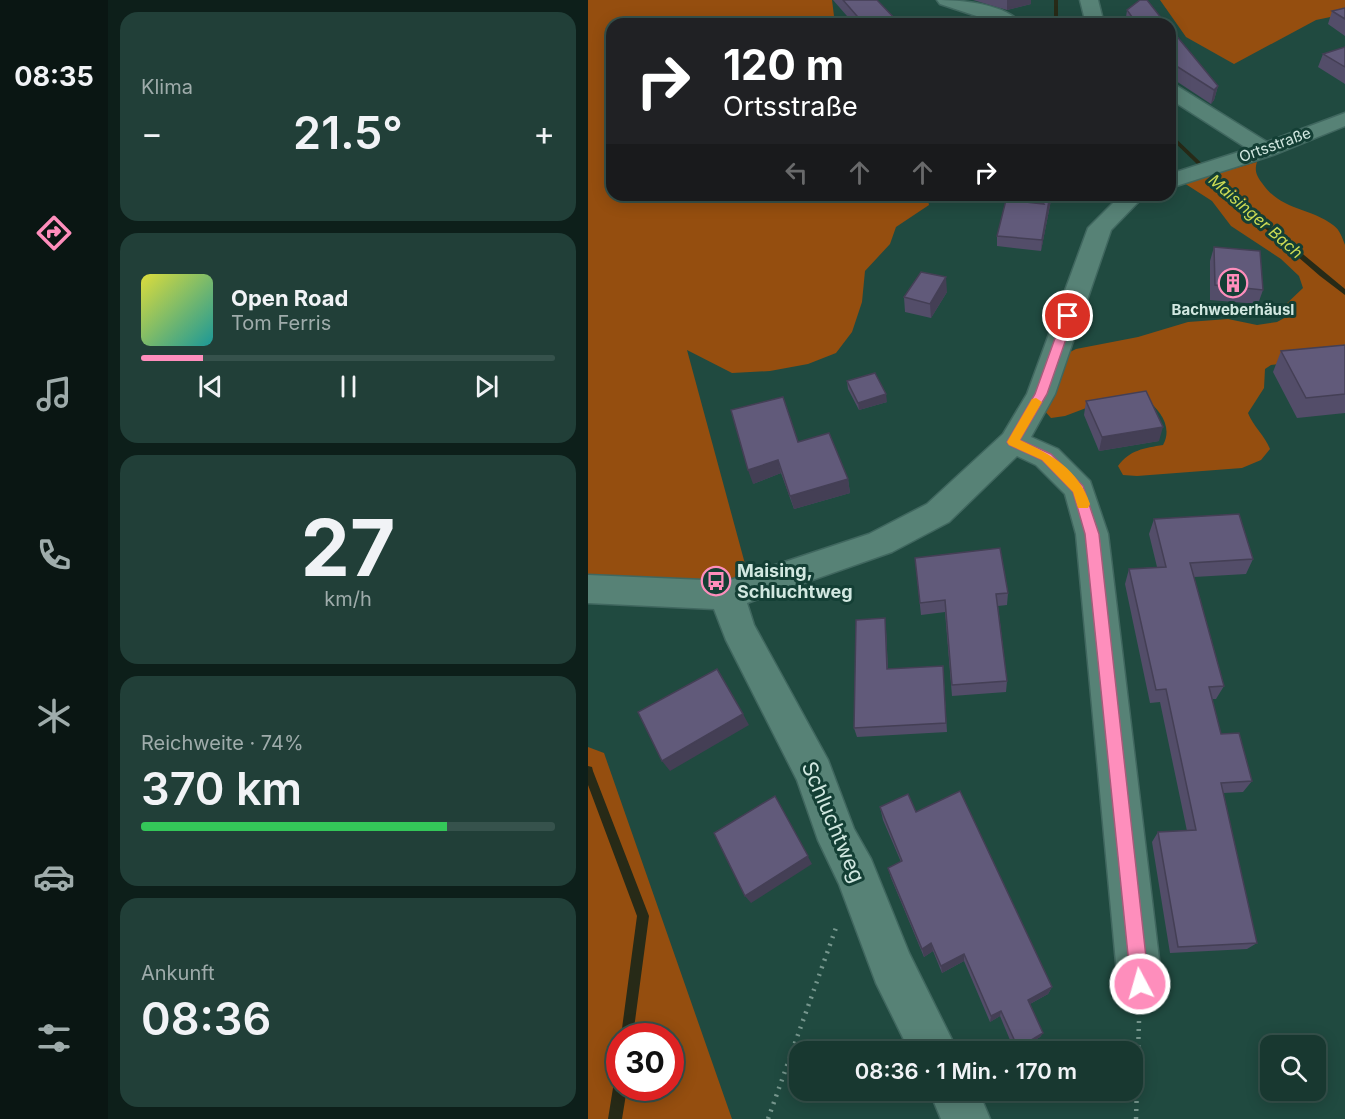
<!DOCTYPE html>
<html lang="de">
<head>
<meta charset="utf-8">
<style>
	:root { --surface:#183830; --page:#213f38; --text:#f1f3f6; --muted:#9facab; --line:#36524c; --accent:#fe8ebc }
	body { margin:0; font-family:Inter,sans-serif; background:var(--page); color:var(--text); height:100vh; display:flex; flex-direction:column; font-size:22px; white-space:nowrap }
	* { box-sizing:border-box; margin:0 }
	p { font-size:20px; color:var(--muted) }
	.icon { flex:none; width:33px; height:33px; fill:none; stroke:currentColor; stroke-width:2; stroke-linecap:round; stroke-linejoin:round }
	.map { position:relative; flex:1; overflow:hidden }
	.panel { display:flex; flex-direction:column; gap:12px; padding:12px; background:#0d1f1a; width:480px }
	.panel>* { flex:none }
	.guide { position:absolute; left:18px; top:18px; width:570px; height:183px; border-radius:18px; box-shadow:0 3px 15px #0003,0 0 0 2px var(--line); background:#202124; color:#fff; overflow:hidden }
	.fabs { position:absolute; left:672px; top:1035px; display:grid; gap:12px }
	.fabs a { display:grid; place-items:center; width:66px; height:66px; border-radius:12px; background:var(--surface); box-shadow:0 3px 15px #0003,0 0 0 2px var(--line); font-size:30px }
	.speed { position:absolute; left:18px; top:1023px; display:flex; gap:12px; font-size:30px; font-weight:700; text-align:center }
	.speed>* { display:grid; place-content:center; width:78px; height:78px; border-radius:50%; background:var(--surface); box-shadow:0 3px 15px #0003,0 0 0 2px var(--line); line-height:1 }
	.speed .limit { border:9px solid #d22; background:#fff; color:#111 }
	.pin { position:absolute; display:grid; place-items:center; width:51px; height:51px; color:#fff; margin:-26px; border:3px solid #fff; border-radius:50%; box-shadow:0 2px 6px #0007 }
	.me { position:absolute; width:66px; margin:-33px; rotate:354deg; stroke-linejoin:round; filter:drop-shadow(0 0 4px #0008) }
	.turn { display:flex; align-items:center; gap:21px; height:126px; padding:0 18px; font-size:27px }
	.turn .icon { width:78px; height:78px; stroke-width:2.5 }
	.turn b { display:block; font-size:42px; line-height:51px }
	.lanes { display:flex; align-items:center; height:57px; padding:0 18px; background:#0003; justify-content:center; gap:30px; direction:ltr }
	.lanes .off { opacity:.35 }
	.big { font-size:45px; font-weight:600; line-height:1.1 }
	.panel .card { flex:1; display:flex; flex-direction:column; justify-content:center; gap:9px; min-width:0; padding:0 21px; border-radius:18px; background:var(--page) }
	.panel .dial { align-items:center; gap:0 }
	.dial b { font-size:78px; line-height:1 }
	.song { display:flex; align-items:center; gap:18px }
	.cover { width:72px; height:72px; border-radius:9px; background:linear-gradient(135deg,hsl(60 70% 55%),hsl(180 70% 35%)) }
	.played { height:6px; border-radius:3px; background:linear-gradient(90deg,var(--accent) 15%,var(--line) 15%) }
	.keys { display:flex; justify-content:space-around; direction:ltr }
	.heat { display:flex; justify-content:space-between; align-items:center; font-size:33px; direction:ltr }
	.charge { height:9px; border-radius:4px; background:linear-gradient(90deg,#34c759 74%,var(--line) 0) }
	.trip { position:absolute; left:201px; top:1041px; width:354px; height:60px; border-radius:18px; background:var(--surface); box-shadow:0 3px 15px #0003,0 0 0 2px var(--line); font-weight:600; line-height:60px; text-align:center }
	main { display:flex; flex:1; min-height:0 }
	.menu { display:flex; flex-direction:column; width:108px; justify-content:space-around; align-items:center; background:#0a1613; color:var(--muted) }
	.menu .icon { width:42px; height:42px }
	.menu .active { color:var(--accent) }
	.menu b { font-size:27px; color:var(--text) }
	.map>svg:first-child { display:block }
	.green { fill:#954e0f; fill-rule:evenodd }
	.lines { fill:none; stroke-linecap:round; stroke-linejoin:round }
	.stream { fill:#272a17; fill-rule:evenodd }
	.minor-casing { stroke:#40675f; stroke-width:3 }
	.path { stroke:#76968d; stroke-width:4.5; stroke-dasharray:2 6; stroke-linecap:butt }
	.minor { fill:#578276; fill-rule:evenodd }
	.wall { fill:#534d69 }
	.shaded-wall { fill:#443f55 }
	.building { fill:#615a7a; stroke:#443f55; stroke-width:1.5 }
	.route { fill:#fe8ebc; stroke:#a55c7a; stroke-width:1.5 }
	.slow { fill:#f59e0b }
	.labels { text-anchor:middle; stroke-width:6; stroke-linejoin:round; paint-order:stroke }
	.far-street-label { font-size:15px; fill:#d2e8e1; stroke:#143f35 }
	.far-poi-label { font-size:15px; font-weight:bold; fill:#d2e8e1; stroke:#143f35 }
	.far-water-label { font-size:16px; font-style:italic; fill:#cddc54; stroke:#143f35 }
	.poi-label { font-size:18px; font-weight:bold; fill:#d2e8e1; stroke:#143f35; text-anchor:start }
	.near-street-label { font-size:21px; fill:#d2e8e1; stroke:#143f35 }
</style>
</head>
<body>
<main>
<nav class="menu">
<b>08:35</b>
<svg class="icon active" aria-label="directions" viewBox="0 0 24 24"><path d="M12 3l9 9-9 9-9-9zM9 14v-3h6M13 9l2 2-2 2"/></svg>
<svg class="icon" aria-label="music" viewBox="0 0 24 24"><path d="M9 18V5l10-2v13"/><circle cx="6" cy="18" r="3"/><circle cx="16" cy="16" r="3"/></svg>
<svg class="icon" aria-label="phone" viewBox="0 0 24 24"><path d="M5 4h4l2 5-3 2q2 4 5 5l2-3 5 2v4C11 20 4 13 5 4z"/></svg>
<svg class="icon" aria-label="climate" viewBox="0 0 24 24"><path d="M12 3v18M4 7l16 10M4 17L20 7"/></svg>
<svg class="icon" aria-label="car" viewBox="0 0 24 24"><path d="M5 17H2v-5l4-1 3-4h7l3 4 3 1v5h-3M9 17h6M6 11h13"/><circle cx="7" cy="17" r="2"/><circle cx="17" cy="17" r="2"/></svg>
<svg class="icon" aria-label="filters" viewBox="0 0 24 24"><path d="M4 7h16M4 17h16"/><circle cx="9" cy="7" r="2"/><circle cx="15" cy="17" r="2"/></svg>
</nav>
<section class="panel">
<div class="card"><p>Klima</p>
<div class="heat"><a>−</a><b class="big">21.5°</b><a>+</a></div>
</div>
<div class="card">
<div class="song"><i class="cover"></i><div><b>Open Road</b><p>Tom Ferris</p></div></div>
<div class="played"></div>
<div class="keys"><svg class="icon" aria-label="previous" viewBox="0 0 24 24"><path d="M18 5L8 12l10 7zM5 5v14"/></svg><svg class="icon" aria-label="pause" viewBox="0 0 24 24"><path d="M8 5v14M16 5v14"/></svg><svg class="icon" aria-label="next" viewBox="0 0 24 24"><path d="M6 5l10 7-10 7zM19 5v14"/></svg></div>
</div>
<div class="card dial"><b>27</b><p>km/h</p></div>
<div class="card"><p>Reichweite · 74%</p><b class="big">370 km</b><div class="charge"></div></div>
<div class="card"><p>Ankunft</p><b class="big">08:36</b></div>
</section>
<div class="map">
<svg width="757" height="1119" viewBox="0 0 757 1119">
	<rect width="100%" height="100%" fill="#204a40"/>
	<!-- green -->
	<path class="green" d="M0,0H244L247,24H24V195H339L341,205L308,227L302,244L277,271L274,302L264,332L248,353L220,364L182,371L144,373L99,350L163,586L0,589Z
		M572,0H757V14L728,20L646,64L598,37Z
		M669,162C666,171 669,176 674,183C693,211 721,207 745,225C752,230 754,237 757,245V356L683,365L677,369L676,388L660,413C665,426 677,436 682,449L673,460L654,468L549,476L535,475L530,466C541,450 557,448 575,445C585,427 572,410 558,399L514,402L477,416L463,418L454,408L478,354L488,349L550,337L600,322L640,319L669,325L689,322L700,316L695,307L715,288L711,276L693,259L643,226L624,201L596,183Z
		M0,747L16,753L144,1119H0ZM32,1036H82V1088H32Z"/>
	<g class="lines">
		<!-- stream -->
		<path class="stream" d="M466,0H470V17L473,24H469L466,17Z
			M582,133L669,216L757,289V295L732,276L665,218L582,138Z
			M0,766L4,767L5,771L61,916L45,1036H33L49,916L0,785Z
			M32,1082V1088H39L34,1119H20L25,1088L27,1083Z"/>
		<!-- minor casing -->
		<g class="minor-casing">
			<path id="minor" d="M349,0C372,0 419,4 433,24H413L352,4Z
				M492,0H510L516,24H498Z
				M582,84L589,86L679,142L757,113V126L685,155L582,188V174L660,149L582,99Z
				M533,195H557L523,230L467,394L443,437L470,449L502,481L520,534L574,984L568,1000L552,1006L536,1000L530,984L488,534L477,494L448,465L429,456L361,522L304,552L159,603L166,625L240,760L266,829L283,859L321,953L370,1052H322L288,983L251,884L230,840L209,780L138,640L126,609L0,603V575L139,581L281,534L339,504L415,434L439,394L500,228Z
				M341,1090H390L402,1119H353Z"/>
		</g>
		<!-- path -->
		<path class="path" d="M180,1119L249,925
			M548,1119L551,1021"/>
		<!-- minor -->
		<use href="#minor" class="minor"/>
	</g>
	<!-- wall -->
	<path class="wall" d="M245,0H289L312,24H266Z
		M385,0H443V4L419,10Z
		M757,8V36L740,24L744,11Z
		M539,10L578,24H537Z
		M582,28L630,86L626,100L623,104L582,77Z
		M757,47V84L730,67L735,54Z
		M442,195H464L453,251L409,246V236L447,203Z
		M626,247L675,290L670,304L622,300V261Z
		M359,292L343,318L317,312L316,297Z
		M757,345V413L709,418L685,372L693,351Z
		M259,381L299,402L271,410L260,389Z
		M498,401L571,441L511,451L496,415Z
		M210,442L260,479L262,493L206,509L193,473L165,484Z
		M566,519L665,559L658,574L606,577L636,686L628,699H624L633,734L664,781L655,792L635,793L669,943L659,949L582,953L564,842L570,832L599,831L572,702L562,703L537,584L541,569L569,567L561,534Z
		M327,558L420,593L419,605L410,606L419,681L418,692L364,696L357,612L333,615Z
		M298,629L300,669L355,666L359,732L269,737L266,728Z
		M292,807L328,812L464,987L460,994L442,1004L455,1033L452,1037L427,1052L412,1016L402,1022L376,961L354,973L345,951L336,957L303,878L300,868L313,862L295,820Z"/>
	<!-- shaded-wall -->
	<path class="shaded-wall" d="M419,0H443V4L419,10Z
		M630,86L626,100L623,104L626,90Z
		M462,195H464L453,251L454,240Z
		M358,277L359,292L343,318L342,304Z
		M298,394L299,402L271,410L270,403Z
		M575,427L571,441L511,451L514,437Z
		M190,460L193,473L165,484L160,470Z
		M260,479L262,493L206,509L202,496Z
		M297,618L298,629L300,679L299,669Z
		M155,714L161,725L82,771L74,761Z
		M187,796L224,864L163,903L157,896Z
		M343,943L345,951L336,957L334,949Z
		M376,954V961L354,973L353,966Z
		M464,987L460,994L438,1006L440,1000Z
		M413,1011L412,1016L402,1022L403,1016Z
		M455,1033L452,1037L428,1052L430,1048Z"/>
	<!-- building -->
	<path class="building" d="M255,0H289L312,24H276Z
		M552,0H559L578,24H549L539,10Z
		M757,8V19L744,11Z
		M582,28L630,86L626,90L582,62Z
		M757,47V67L735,54Z
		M450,195H462L454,240L409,236L418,200L456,204Z
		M626,247L672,251L675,290L627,285Z
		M333,272L358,277L342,304L316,297Z
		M757,345V394L718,398L693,351Z
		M287,373L298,394L270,403L259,381Z
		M558,391L575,427L514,437L498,401Z
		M195,397L210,442L241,433L260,479L202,496L190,460L160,470L143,410Z
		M651,514L665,559L602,563L636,686L621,687L633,734L651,733L664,781L633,783L669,943L590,947L570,832L608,830L578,689L568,690L541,569L578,567L566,519Z
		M412,548L420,593L408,594L419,681L364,685L357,600L332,603L327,558Z
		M297,618L299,669L355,666L358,723L266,728L268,620Z
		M129,669L155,714L74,761L50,712Z
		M372,791L464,987L440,1000L455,1033L430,1048L413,1011L403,1016L376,954L353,966L343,943L334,949L300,868L314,861L292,807L320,794L328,812Z
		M187,796L220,856L157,896L126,833Z"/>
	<!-- route -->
	<path class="route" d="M480,313L486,316L459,394L432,440L463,454L495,486L511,534L561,984L559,991L552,994L545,991L543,984L497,534L485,492L454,460L421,445L419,442L447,394L475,316Z"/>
	<!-- slow -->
	<path class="slow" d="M448,398L454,402L432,440C463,454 491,470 502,504L500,508H490L485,492L454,460L421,445L419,442L444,399Z"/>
	<!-- icons -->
	<defs>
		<g id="building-ring" transform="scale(1.5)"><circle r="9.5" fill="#143f35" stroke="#fe8ebc" stroke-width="1.5"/><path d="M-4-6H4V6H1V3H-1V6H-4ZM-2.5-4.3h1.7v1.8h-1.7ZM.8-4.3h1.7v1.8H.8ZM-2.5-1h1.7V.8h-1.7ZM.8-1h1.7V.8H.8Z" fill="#fe8ebc"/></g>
		<g id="bus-ring" transform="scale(1.5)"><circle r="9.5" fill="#143f35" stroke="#fe8ebc" stroke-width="1.5"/><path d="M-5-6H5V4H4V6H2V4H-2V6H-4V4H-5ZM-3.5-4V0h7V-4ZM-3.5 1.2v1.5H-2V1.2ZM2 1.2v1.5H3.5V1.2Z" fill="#fe8ebc"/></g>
	</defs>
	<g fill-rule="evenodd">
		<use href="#building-ring" x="645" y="283"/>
		<use href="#bus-ring" x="128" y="581"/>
	</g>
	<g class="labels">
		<!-- far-street labels -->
		<g class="far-street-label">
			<text transform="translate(687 145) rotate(-20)" y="5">Ortsstraße</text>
		</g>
		<!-- far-poi labels -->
		<g class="far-poi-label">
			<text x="645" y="315">Bachweberhäusl</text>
		</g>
		<!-- far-water labels -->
		<g class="far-water-label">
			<text transform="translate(668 216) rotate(41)" y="6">Maisinger Bach</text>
		</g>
		<!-- poi labels -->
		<g class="poi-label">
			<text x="149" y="577">Maising,<tspan x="149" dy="21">Schluchtweg</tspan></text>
		</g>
		<!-- near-street labels -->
		<g class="near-street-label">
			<text transform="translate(245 822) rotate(67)" y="7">Schluchtweg</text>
		</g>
	</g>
</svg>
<div class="fabs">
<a><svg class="icon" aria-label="search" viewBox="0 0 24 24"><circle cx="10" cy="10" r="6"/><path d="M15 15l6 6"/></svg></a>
</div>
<div class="speed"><div class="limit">30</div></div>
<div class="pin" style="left:480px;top:316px;background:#d93025"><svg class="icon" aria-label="arrive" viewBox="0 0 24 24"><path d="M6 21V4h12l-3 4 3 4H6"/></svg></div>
<svg class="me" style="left:552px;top:984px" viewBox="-20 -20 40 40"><circle r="17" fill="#fe8ebc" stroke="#fff" stroke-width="3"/><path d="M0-11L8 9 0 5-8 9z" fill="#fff"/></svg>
<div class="trip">08:36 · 1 Min. · 170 m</div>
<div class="guide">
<div class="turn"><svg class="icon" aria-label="right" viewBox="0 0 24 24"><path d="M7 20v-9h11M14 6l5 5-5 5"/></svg><div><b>120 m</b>Ortsstraße</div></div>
<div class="lanes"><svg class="icon off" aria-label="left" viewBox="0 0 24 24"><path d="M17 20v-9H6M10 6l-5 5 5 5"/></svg><svg class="icon off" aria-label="ahead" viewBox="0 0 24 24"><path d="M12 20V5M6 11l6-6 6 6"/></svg><svg class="icon off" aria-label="ahead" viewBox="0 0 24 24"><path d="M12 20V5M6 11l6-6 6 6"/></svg><svg class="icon" aria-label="right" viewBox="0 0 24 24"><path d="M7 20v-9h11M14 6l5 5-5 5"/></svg></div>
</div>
</div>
</main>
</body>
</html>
